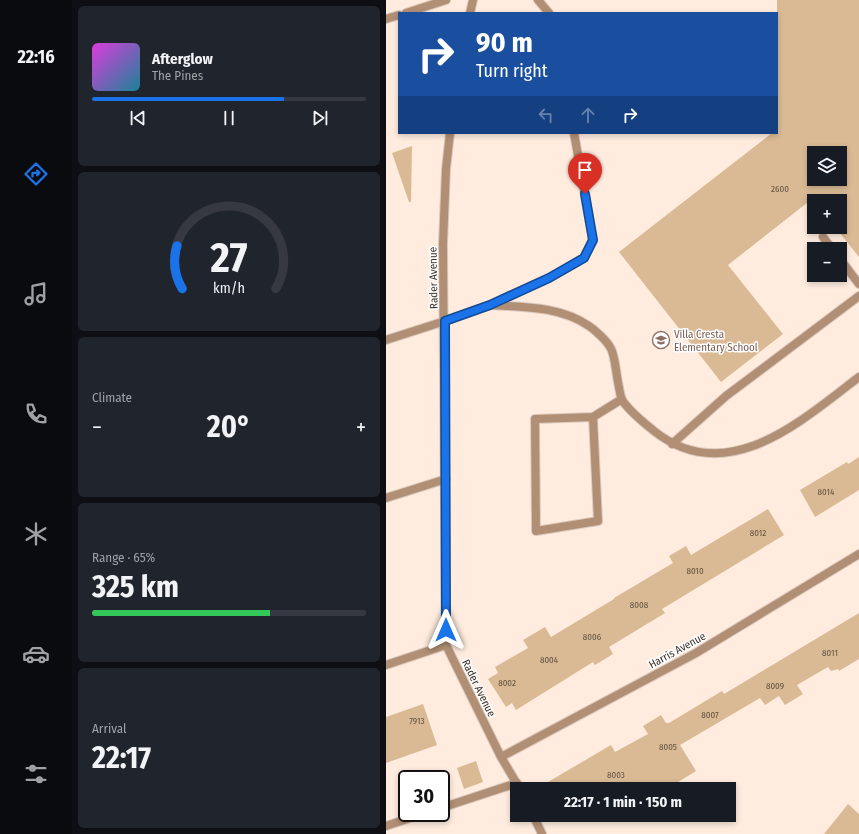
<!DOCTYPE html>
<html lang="en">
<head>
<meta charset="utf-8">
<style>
	:root { --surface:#171b24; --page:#20242c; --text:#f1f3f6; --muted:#9ea1a6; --line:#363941; --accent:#1a73e8 }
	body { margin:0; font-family:"Fira Sans Condensed",sans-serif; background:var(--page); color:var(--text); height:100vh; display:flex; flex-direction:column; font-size:15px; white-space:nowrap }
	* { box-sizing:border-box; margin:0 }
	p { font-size:13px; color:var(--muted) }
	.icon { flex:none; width:22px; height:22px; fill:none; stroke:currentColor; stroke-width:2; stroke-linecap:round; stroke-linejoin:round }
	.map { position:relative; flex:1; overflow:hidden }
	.sheet { display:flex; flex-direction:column; gap:6px; padding:6px; background:#0d0f14; width:314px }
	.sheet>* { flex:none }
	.banner { position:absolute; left:12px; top:12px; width:380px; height:122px; border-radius:0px; box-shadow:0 2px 6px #0003; background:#1a4fa0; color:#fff; overflow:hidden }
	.tools { position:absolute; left:421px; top:146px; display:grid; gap:8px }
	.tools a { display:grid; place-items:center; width:40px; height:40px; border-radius:0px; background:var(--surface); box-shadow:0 2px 6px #0003; font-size:20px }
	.speed { position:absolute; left:12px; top:770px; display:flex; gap:8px; font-size:20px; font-weight:700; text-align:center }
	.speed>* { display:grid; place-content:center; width:52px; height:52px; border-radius:50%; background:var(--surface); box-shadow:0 2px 6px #0003; line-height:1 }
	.speed .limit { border:2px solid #111; border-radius:6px; background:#fff; color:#111 }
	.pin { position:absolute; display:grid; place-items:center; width:34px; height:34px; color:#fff; margin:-41px -17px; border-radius:50% 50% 50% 0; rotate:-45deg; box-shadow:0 0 4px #0007 }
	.pin .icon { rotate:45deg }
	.me { position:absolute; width:44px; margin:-22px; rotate:0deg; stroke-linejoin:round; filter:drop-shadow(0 0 3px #0008) }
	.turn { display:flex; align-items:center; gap:14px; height:84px; padding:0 12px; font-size:18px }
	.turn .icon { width:52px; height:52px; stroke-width:2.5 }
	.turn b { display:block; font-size:28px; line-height:34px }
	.lanes { display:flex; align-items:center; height:38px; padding:0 12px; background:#0003; justify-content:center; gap:20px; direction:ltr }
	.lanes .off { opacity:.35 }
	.big { font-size:30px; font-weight:700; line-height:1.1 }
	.sheet .card { flex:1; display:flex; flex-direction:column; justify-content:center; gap:6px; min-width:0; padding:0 14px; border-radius:6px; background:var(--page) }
	.sheet .dial { align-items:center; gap:0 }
	.dial svg { height:104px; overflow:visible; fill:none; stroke:var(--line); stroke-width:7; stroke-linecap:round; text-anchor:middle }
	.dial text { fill:var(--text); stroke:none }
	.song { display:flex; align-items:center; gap:12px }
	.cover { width:48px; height:48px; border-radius:6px; background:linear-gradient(135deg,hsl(300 70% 55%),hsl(190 70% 35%)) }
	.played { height:4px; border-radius:2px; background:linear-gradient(90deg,var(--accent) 70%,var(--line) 70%) }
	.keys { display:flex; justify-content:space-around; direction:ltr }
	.heat { display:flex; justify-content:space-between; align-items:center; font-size:22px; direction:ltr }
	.charge { height:6px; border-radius:3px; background:linear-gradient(90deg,#34c759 65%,var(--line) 0) }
	.trip { position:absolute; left:124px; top:782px; width:226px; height:40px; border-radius:0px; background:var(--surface); box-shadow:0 2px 6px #0003; font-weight:700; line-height:40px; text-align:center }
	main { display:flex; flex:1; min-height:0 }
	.tabs { display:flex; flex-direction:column; width:72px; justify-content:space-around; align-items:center; background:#090b0e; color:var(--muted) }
	.tabs .icon { width:28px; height:28px }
	.tabs .active { color:var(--accent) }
	.tabs b { font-size:18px; color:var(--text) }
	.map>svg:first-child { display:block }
	.building { fill:#d9ba94; fill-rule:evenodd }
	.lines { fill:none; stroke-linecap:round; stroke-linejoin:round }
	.service-casing { stroke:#dccabe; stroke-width:10 }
	.minor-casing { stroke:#dccabe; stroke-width:10 }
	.service { stroke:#b18f75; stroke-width:8 }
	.minor { stroke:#b18f75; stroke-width:8 }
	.route-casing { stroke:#114b97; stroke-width:10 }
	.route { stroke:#1a73e8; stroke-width:7 }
	.labels { text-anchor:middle; stroke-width:3; stroke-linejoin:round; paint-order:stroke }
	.number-label { font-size:9px; fill:#625242 }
	.street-label { font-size:11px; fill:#3a2f26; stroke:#fff }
	.education-label { font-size:11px; fill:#785e54; stroke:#fff; text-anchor:start }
</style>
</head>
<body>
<main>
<nav class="tabs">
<b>22:16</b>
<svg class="icon active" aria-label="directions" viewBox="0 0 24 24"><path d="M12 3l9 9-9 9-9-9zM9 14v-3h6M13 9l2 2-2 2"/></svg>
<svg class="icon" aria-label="music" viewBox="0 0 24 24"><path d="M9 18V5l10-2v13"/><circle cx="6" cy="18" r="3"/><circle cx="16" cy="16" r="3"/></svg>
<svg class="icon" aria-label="phone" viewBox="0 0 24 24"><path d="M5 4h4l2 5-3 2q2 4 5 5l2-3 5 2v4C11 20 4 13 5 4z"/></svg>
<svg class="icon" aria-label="climate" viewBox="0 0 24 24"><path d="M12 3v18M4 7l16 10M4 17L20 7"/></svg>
<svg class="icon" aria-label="car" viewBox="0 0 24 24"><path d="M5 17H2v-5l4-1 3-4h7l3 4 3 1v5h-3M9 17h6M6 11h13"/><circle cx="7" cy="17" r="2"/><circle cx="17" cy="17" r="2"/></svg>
<svg class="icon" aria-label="filters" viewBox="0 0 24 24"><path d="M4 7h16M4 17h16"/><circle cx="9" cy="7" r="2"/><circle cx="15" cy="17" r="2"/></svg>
</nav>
<section class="sheet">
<div class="card">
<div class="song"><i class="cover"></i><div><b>Afterglow</b><p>The Pines</p></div></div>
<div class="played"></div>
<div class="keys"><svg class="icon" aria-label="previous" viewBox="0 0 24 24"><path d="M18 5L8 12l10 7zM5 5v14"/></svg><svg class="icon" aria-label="pause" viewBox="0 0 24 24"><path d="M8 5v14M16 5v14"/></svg><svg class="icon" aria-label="next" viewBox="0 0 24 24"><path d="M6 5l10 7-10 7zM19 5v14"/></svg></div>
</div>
<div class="card dial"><svg viewBox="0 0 100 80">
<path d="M14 69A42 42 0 1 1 86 69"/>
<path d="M14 69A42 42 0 0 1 10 36" stroke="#1a73e8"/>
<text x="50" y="56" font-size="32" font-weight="700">27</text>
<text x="50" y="72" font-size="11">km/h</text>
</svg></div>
<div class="card"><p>Climate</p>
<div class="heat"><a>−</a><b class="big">20°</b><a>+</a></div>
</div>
<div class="card"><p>Range · 65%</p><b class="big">325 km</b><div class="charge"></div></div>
<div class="card"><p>Arrival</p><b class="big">22:17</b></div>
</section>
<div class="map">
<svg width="473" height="834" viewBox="0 0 473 834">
	<rect width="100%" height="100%" fill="#ffecdf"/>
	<!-- building -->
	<path class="building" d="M391,0H473V257L449,227H454V201H428L426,199L342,265L397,334L335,382L233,252L386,133H391ZM428,153H454V179H428Z
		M26,146L25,202H23L6,153Z
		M473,457V490L429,517L414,490L461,462L462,464Z
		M382,509L398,535L276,609L279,613L223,647L227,654L209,665L207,662L130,710L126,703L120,707L102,679L112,673L109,667L142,648L137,640L159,627L165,637L228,599V598L287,563L283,556L300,546L305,555Z
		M473,613V659L453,671L452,669L445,671L442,667L411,685L417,694L399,705L393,696L379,705L374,698L294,745L310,771L281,789H150L225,745L229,752L262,734L257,726L275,715L280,723H283L336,691L338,694Z
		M37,704L51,745L0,763V717Z
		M90,761L97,782L78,789L71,768Z
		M462,804L473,814V834H438Z"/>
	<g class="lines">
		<!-- service casing -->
		<g class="service-casing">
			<path id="service" d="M152,0L163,13
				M437,237L446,249
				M454,259L473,284
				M104,305C137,307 174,306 203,326C209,330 220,340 224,347C229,354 230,373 232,382C233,387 234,395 236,400C244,412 257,422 268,431C341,489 415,421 473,377
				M59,321L104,305L163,278L198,258L207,240L188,133
				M207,417L212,521L150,531L149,419Z
				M207,417L236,399
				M286,444L340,396L473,296
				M0,498L60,479
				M55,808L131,783
				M0,826L39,813"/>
		</g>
		<!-- minor casing -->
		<g class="minor-casing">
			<path id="minor" d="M20,13L60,0
				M84,13L87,0
				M0,19L13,15
				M64,133L60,169L57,244L60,645L115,757L134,789
				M0,340L59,321
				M0,665L60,645
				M115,757L310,653L473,554
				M147,815L156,834"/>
		</g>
		<!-- service -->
		<use href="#service" class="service"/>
		<!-- minor -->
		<use href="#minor" class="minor"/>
	</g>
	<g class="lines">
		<!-- route casing -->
		<g class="route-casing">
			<path id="route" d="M60,630L59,321L104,305L163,278L198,258L207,240L199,194"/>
		</g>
		<!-- route -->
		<use href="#route" class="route"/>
	</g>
	<!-- icons -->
	<defs>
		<g id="school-ring" transform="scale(0.9)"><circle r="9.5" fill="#fff" stroke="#8d6e63" stroke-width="1.5"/><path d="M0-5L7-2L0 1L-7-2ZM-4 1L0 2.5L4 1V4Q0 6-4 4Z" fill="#8d6e63"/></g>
	</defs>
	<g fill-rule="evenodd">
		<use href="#school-ring" x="275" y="340"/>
	</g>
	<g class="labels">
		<!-- number labels -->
		<g class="number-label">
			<text x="394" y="192">2600</text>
			<text x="440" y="495">8014</text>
			<text x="372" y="536">8012</text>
			<text x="309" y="574">8010</text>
			<text x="253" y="608">8008</text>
			<text x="206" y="640">8006</text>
			<text x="444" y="656">8011</text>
			<text x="163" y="663">8004</text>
			<text x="121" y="686">8002</text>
			<text x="389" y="689">8009</text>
			<text x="324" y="718">8007</text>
			<text x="31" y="724">7913</text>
			<text x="282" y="750">8005</text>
			<text x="230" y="778">8003</text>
		</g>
		<!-- street labels -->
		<g class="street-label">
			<text transform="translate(47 278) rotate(-91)" y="4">Rader Avenue</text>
			<text transform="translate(291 650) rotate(-29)" y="4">Harris Avenue</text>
			<text transform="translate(93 688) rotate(64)" y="4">Rader Avenue</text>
		</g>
		<!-- education labels -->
		<g class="education-label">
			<text x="288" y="338">Villa Cresta<tspan x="288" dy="13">Elementary School</tspan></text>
		</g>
	</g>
</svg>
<div class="tools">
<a><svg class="icon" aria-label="layers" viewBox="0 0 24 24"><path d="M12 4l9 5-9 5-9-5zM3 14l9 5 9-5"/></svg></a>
<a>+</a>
<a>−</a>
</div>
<div class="speed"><div class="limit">30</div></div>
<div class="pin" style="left:199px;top:194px;background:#d93025"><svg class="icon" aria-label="arrive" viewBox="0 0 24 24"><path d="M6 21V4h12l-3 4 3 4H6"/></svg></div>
<svg class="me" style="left:60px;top:630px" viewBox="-20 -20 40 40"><path d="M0-17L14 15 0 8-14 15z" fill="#1a73e8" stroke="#fff" stroke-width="4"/></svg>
<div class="trip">22:17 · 1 min · 150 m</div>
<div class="banner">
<div class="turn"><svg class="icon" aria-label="right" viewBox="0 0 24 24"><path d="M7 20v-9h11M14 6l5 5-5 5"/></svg><div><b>90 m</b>Turn right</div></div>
<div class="lanes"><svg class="icon off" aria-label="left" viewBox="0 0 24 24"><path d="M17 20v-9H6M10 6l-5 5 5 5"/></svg><svg class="icon off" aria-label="ahead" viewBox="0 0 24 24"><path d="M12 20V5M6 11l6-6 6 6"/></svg><svg class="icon" aria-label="right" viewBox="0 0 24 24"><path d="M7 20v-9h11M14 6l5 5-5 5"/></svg></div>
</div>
</div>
</main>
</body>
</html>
